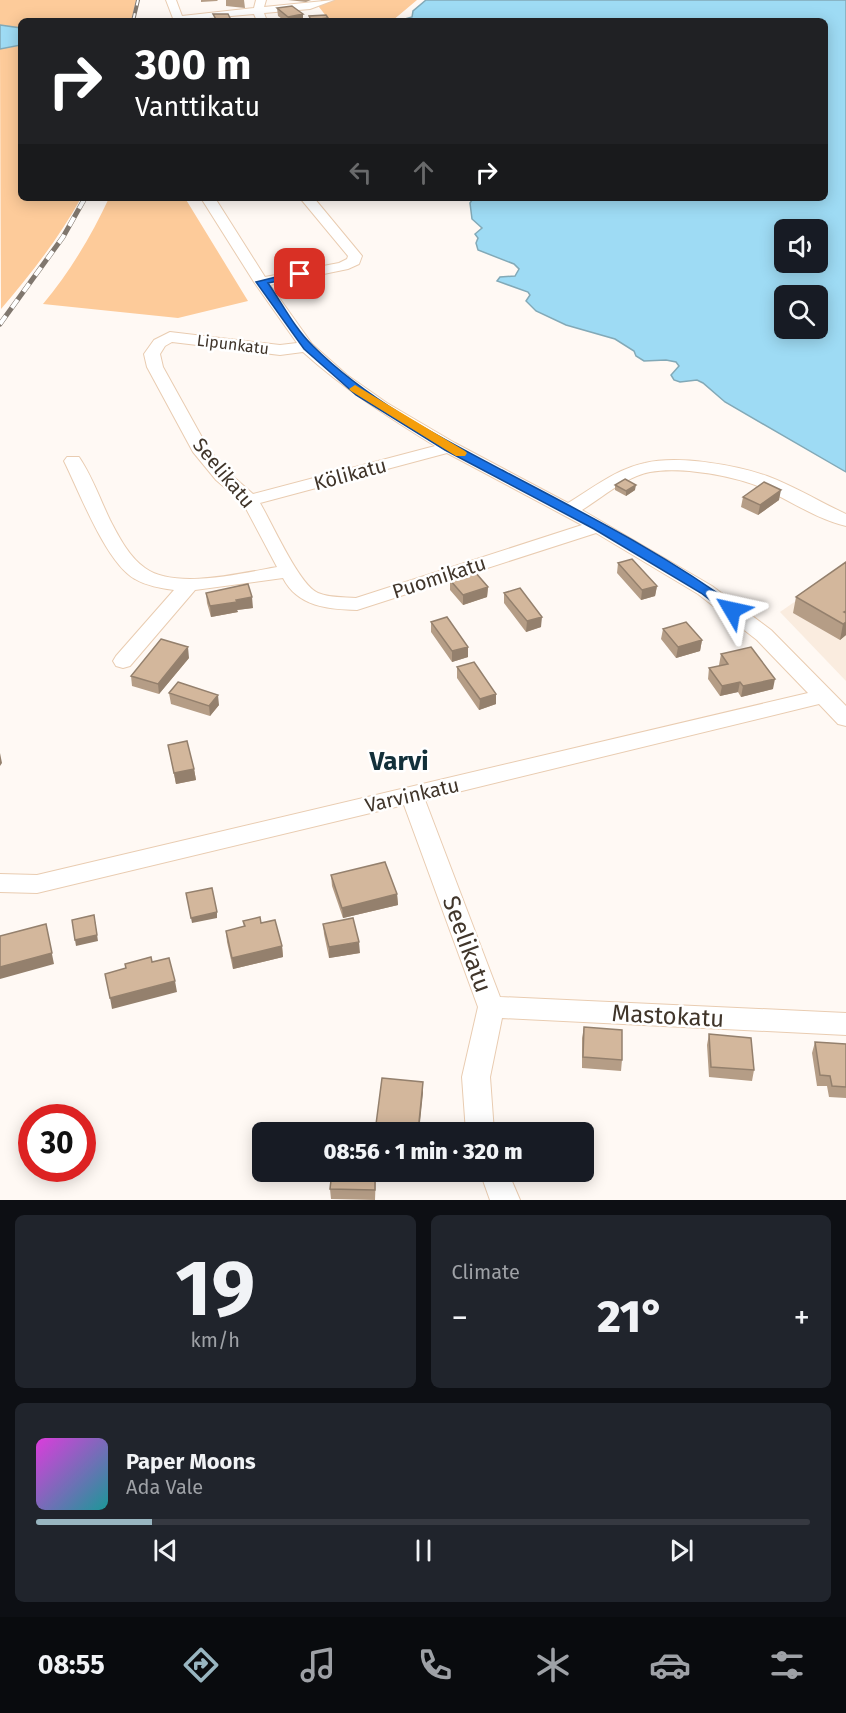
<!DOCTYPE html>
<html lang="en">
<head>
<meta charset="utf-8">
<style>
	:root { --surface:#171b24; --page:#20242c; --text:#f1f3f6; --muted:#9ea1a6; --line:#363941; --accent:#98b5c0 }
	body { margin:0; font-family:"Fira Sans",sans-serif; background:var(--page); color:var(--text); height:100vh; display:flex; flex-direction:column; font-size:22px; white-space:nowrap }
	* { box-sizing:border-box; margin:0 }
	p { font-size:20px; color:var(--muted) }
	.icon { flex:none; width:33px; height:33px; fill:none; stroke:currentColor; stroke-width:2; stroke-linecap:round; stroke-linejoin:round }
	.map { position:relative; height:1200px; overflow:hidden }
	.details { display:flex; flex-direction:column; gap:15px; padding:15px; background:#0d0f14; flex:1 }
	.details>* { flex:none }
	.banner { position:absolute; left:18px; top:18px; width:810px; height:183px; border-radius:9px; box-shadow:0 3px 15px #0003; background:#202124; color:#fff; overflow:hidden }
	.fabs { position:absolute; left:774px; top:219px; display:grid; gap:12px }
	.fabs a { display:grid; place-items:center; width:54px; height:54px; border-radius:9px; background:var(--surface); box-shadow:0 3px 15px #0003; font-size:30px }
	.speed { position:absolute; left:18px; top:1104px; display:flex; gap:12px; font-size:30px; font-weight:700; text-align:center }
	.speed>* { display:grid; place-content:center; width:78px; height:78px; border-radius:50%; background:var(--surface); box-shadow:0 3px 15px #0003; line-height:1 }
	.speed .limit { border:9px solid #d22; background:#fff; color:#111 }
	.pin { position:absolute; display:grid; place-items:center; width:51px; height:51px; color:#fff; margin:-26px; border-radius:12px; box-shadow:0 3px 9px #0006 }
	.me { position:absolute; width:66px; margin:-33px; rotate:306deg; stroke-linejoin:round; filter:drop-shadow(0 0 4px #0008) }
	.turn { display:flex; align-items:center; gap:21px; height:126px; padding:0 18px; font-size:27px }
	.turn .icon { width:78px; height:78px; stroke-width:2.5 }
	.turn b { display:block; font-size:42px; line-height:51px }
	.lanes { display:flex; align-items:center; height:57px; padding:0 18px; background:#0003; justify-content:center; gap:30px; direction:ltr }
	.lanes .off { opacity:.35 }
	.big { font-size:45px; font-weight:800; line-height:1.1 }
	.details .tile { flex:1; display:flex; flex-direction:column; justify-content:center; gap:9px; min-width:0; padding:0 21px; border-radius:9px; background:var(--page) }
	.details .dial { align-items:center; gap:0 }
	.dial b { font-size:78px; line-height:1 }
	.song { display:flex; align-items:center; gap:18px }
	.cover { width:72px; height:72px; border-radius:9px; background:linear-gradient(135deg,hsl(300 70% 55%),hsl(180 70% 35%)) }
	.played { height:6px; border-radius:3px; background:linear-gradient(90deg,var(--accent) 15%,var(--line) 15%) }
	.keys { display:flex; justify-content:space-around; direction:ltr }
	.heat { display:flex; justify-content:space-between; align-items:center; font-size:33px; direction:ltr }
	.details .tiles { flex:1; display:grid; gap:15px; grid-template-columns:1fr 1fr }
	.tile:last-child { grid-column:span 2 }
	.trip { position:absolute; left:252px; top:1122px; width:342px; height:60px; border-radius:9px; background:var(--surface); box-shadow:0 3px 15px #0003; font-weight:800; line-height:60px; text-align:center }
	.tab-bar { display:flex; height:96px; justify-content:space-around; align-items:center; background:#090b0e; color:var(--muted) }
	.tab-bar .icon { width:42px; height:42px }
	.tab-bar .active { color:var(--accent) }
	.tab-bar b { font-size:27px; color:var(--text) }
	.map>svg:first-child { display:block }
	.built { fill:#faecdf }
	.green { fill:#fdcb9a }
	.water { fill:#9edbf4; stroke:#82a9b7; stroke-width:1.5; fill-rule:evenodd }
	.lines { fill:none; stroke-linecap:round; stroke-linejoin:round }
	.minor-casing { stroke:#e9ccb1; stroke-width:2 }
	.minor { fill:#fff; fill-rule:evenodd }
	.rail-far1-casing { stroke:#80776e; stroke-width:4 }
	.rail-casing { stroke:#80776e; stroke-width:5 }
	.rail-far1 { stroke:#fff; stroke-width:2; stroke-dasharray:8; stroke-linecap:butt }
	.rail { stroke:#fff; stroke-width:4; stroke-dasharray:10; stroke-linecap:butt }
	.wall { fill:#b59d86 }
	.shaded-wall { fill:#94806d }
	.building { fill:#d3b79c; stroke:#94806d; stroke-width:1.5 }
	.route { fill:#1a73e8; stroke:#114b97; stroke-width:1.5 }
	.slow { fill:#f59e0b }
	.labels { text-anchor:middle; stroke-width:5; stroke-linejoin:round; paint-order:stroke }
	.far-street-label { font-size:16px; fill:#40352a; stroke:#fff }
	.street-label { font-size:20px; fill:#40352a; stroke:#fff }
	.near-street-label { font-size:24px; fill:#40352a; stroke:#fff }
	.district-label { font-size:26px; font-weight:bold; fill:#12303a; stroke:#fff }
</style>
</head>
<body>
<div class="map">
<svg width="846" height="1200" viewBox="0 0 846 1200">
	<rect width="100%" height="100%" fill="#fff9f4"/>
	<!-- built -->
	<path class="built" d="M846,566V681L780,612Z"/>
	<!-- green -->
	<path class="green" d="M0,0H136L131,21H21V28L0,25Z
		M321,0H417L392,21H330L319,7Z
		M21,45V198H81C59,238 31,274 1,309L0,49Z
		M109,198H185L248,301L178,318L43,304C69,273 92,235 109,198Z"/>
	<!-- water -->
	<path class="water" d="M426,0H846V472L725,402L703,383L697,380L680,382L674,380L671,375L679,366L676,362L666,360L644,361L636,356L634,351L615,339L566,325L536,311L526,301L530,295L528,292L497,281L500,277L515,276L519,269L514,264L478,250L476,243L478,238L475,234L482,228L472,219L470,203L472,200L478,198H825V21H398L412,17L413,11ZM784,230H818V262H784ZM784,296H818V328H784Z
		M0,25L21,28V45L0,49Z"/>
	<g class="lines">
		<!-- minor casing -->
		<g class="minor-casing">
			<path id="minor" d="M166,0H176L182,16L254,8L256,0H266L264,7L334,0L310,9L264,13L267,21H257L254,14L174,21Z
				M201,198H215L265,277L339,263L347,259L348,256L300,198H314L362,256L359,264L348,269L270,285L312,344L347,375L387,403L455,443L568,503C593,488 616,469 645,463C678,455 736,465 767,476C794,486 820,502 846,514V526C819,520 792,502 767,490C738,476 681,466 650,472C625,477 603,497 582,510L712,586L771,630L846,706V726L838,724L819,704L425,800L500,997L846,1013V1035L502,1018L490,1077L494,1132H466L462,1077L478,1007L404,805L37,893L0,892V874L37,875L808,693L757,640L698,594L596,533L357,610C328,609 298,607 283,578L195,590L130,666L123,668L116,666L113,661L116,656L174,590C161,588 147,586 135,579C106,563 79,491 64,461L67,457H79C92,476 100,499 110,520C119,537 129,557 145,568C175,590 242,573 277,567L243,503L216,480L193,452L147,367L144,354L154,340L170,332L280,345L297,343L254,282ZM172,342L280,355L303,352C344,389 388,417 435,446L253,494L228,472L209,450L163,367L160,354L165,346ZM447,453L582,525L356,598C344,597 330,598 318,593C299,585 272,523 260,503Z
				M480,1172H508L520,1200H490Z"/>
		</g>
		<!-- minor -->
		<use href="#minor" class="minor"/>
		<!-- rail-far1 casing -->
		<g class="rail-far1-casing">
			<path id="rail-far1" d="M133,21L138,0"/>
		</g>
		<!-- rail casing -->
		<g class="rail-casing">
			<path id="rail" d="M0,324L63,237L85,198"/>
		</g>
		<!-- rail-far1 -->
		<use href="#rail-far1" class="rail-far1"/>
		<!-- rail -->
		<use href="#rail" class="rail"/>
	</g>
	<!-- wall -->
	<path class="wall" d="M201,0H218L217,1L201,2Z
		M226,0H244L245,8L226,6Z
		M288,0H311L306,2Z
		M277,8L303,21H285L278,16Z
		M615,485L635,490L626,496L615,490Z
		M743,497L779,500L758,515L741,507Z
		M846,562V635L840,640L793,613L796,597Z
		M618,563L657,586L655,596L641,600L617,573Z
		M450,580L488,587L487,597L463,605L450,590Z
		M206,593L253,608L237,610L238,612L211,617L207,603Z
		M504,593L541,627L526,632L504,603Z
		M431,622L468,647V657L452,662L431,632Z
		M663,629L702,640L700,651L676,658L661,639Z
		M721,654L773,689L741,697L738,692L720,696L708,679L709,668L720,666L719,665Z
		M189,658L159,694L132,686L131,676Z
		M457,667L496,694V704L479,710L457,678Z
		M169,693L219,705L210,716L171,704Z
		M168,745L194,769L196,780L176,784Z
		M331,875L397,894L398,905L343,918L332,886Z
		M243,921L261,923L282,946L283,957L233,969L227,942L226,931L244,927Z
		M323,924L360,953L329,958L324,934Z
		M584,1027L622,1060L621,1071L582,1068V1038Z
		M709,1034L754,1070L752,1081L709,1077L707,1045Z
		M815,1042L846,1044V1098L829,1097L827,1086H817L812,1053Z
		M332,1172H376L375,1200L331,1199L330,1189Z"/>
	<!-- shaded-wall -->
	<path class="shaded-wall" d="M303,14V21H289L288,17Z
		M328,18V21H311V20Z
		M636,485L635,490L626,496V491Z
		M781,490L779,500L758,515L760,505Z
		M657,586L655,596L641,600L642,590Z
		M488,587L487,597L463,605V595Z
		M252,597L253,608L237,610L238,612L211,617L210,606L236,600Z
		M846,611V635L840,640L843,624L844,612Z
		M542,617L541,627L526,632L527,621Z
		M702,640L700,651L676,658L678,647Z
		M188,647L189,658L159,694L158,684Z
		M468,647V657L452,662V651Z
		M775,679L773,689L741,697L743,686Z
		M740,682L738,692L720,696L722,686Z
		M496,694V704L479,710L480,699Z
		M218,695L219,705L210,716L209,706Z
		M0,753L2,763L0,766Z
		M194,769L196,780L176,784L174,773Z
		M397,894L398,905L343,918L342,908Z
		M217,912V918L192,923L191,918Z
		M95,921L98,941L76,946L75,940Z
		M46,924L54,964L0,979V967Z
		M359,942L360,953L329,958V947Z
		M282,946L283,957L233,969L232,958Z
		M175,981L177,992L112,1009L110,998Z
		M423,1082V1093L419,1132H418Z"/>
	<!-- building -->
	<path class="building" d="M292,6L303,14L288,17L277,8Z
		M213,14H228L231,20L217,21Z
		M326,15L328,18L311,20L309,16Z
		M625,479L636,485L626,491L615,485Z
		M764,482L781,490L760,505L743,497Z
		M632,559L657,586L642,590L618,563Z
		M846,562V611L844,612L846,613V622L843,624L796,597Z
		M475,572L488,587L463,595L450,580Z
		M248,584L252,597L236,600L237,602L210,606L206,593Z
		M520,588L542,617L527,621L504,593Z
		M447,617L468,647L452,651L431,622Z
		M686,622L702,640L678,647L663,629Z
		M161,639L188,647L158,684L131,676Z
		M751,647L775,679L743,686L740,682L722,686L709,668L728,664L721,654Z
		M474,662L496,694L480,699L457,667Z
		M178,682L218,695L209,706L169,693Z
		M187,741L194,769L174,773L168,745Z
		M385,862L397,894L342,908L331,875Z
		M212,888L217,912L191,918L186,893Z
		M94,915L97,935L75,940L72,920Z
		M260,917L261,923L275,920L282,946L232,958L226,931L245,926L243,921Z
		M353,918L359,942L329,947L323,924Z
		M46,924L52,953L0,967V936Z
		M151,957L152,962L169,958L175,981L110,998L105,974L126,968L125,964Z
		M584,1027L622,1030V1060L583,1057Z
		M709,1034L751,1038L754,1070L711,1067Z
		M815,1042L846,1044V1087L832,1086L830,1076L820,1075Z
		M382,1078L423,1082L418,1132H375Z
		M332,1172H375V1190L330,1189Z"/>
	<!-- route -->
	<path class="route" d="M300,271L305,274L304,276L268,283C282,303 295,329 313,346C366,399 435,435 502,470C581,512 664,553 737,607L739,610L737,613H727L701,593L594,529L445,450L356,395L304,349L256,282Z"/>
	<!-- slow -->
	<path class="slow" d="M355,385L465,451L467,453L465,456H456L351,391L349,389Z"/>
	<g class="labels">
		<!-- far-street labels -->
		<g class="far-street-label">
			<text transform="translate(233 344) rotate(7)" y="6">Lipunkatu</text>
		</g>
		<!-- street labels -->
		<g class="street-label">
			<text transform="translate(224 473) rotate(50)" y="7">Seelikatu</text>
			<text transform="translate(350 474) rotate(-15)" y="7">Kölikatu</text>
			<text transform="translate(439 577) rotate(-18)" y="7">Puomikatu</text>
			<text transform="translate(412 795) rotate(-13)" y="7">Varvinkatu</text>
		</g>
		<!-- near-street labels -->
		<g class="near-street-label">
			<text transform="translate(467 944) rotate(70)" y="8">Seelikatu</text>
			<text transform="translate(668 1016) rotate(3)" y="8">Mastokatu</text>
		</g>
		<!-- district labels -->
		<g class="district-label">
			<text x="399" y="770">Varvi</text>
		</g>
	</g>
</svg>
<div class="fabs">
<a><svg class="icon" aria-label="sound" viewBox="0 0 24 24"><path d="M4 9h4l5-4v14l-5-4H4zM17 9q2 3 0 6"/></svg></a>
<a><svg class="icon" aria-label="search" viewBox="0 0 24 24"><circle cx="10" cy="10" r="6"/><path d="M15 15l6 6"/></svg></a>
</div>
<div class="speed"><div class="limit">30</div></div>
<div class="pin" style="left:300px;top:274px;background:#d93025"><svg class="icon" aria-label="arrive" viewBox="0 0 24 24"><path d="M6 21V4h12l-3 4 3 4H6"/></svg></div>
<svg class="me" style="left:732px;top:610px" viewBox="-20 -20 40 40"><path d="M0-17L14 15 0 8-14 15z" fill="#1a73e8" stroke="#fff" stroke-width="4"/></svg>
<div class="trip">08:56 · 1 min · 320 m</div>
<div class="banner">
<div class="turn"><svg class="icon" aria-label="right" viewBox="0 0 24 24"><path d="M7 20v-9h11M14 6l5 5-5 5"/></svg><div><b>300 m</b>Vanttikatu</div></div>
<div class="lanes"><svg class="icon off" aria-label="left" viewBox="0 0 24 24"><path d="M17 20v-9H6M10 6l-5 5 5 5"/></svg><svg class="icon off" aria-label="ahead" viewBox="0 0 24 24"><path d="M12 20V5M6 11l6-6 6 6"/></svg><svg class="icon" aria-label="right" viewBox="0 0 24 24"><path d="M7 20v-9h11M14 6l5 5-5 5"/></svg></div>
</div>
</div>
<section class="details">
<div class="tiles">
<div class="tile dial"><b>19</b><p>km/h</p></div>
<div class="tile"><p>Climate</p>
<div class="heat"><a>−</a><b class="big">21°</b><a>+</a></div>
</div>
<div class="tile">
<div class="song"><i class="cover"></i><div><b>Paper Moons</b><p>Ada Vale</p></div></div>
<div class="played"></div>
<div class="keys"><svg class="icon" aria-label="previous" viewBox="0 0 24 24"><path d="M18 5L8 12l10 7zM5 5v14"/></svg><svg class="icon" aria-label="pause" viewBox="0 0 24 24"><path d="M8 5v14M16 5v14"/></svg><svg class="icon" aria-label="next" viewBox="0 0 24 24"><path d="M6 5l10 7-10 7zM19 5v14"/></svg></div>
</div>
</div>
</section>
<nav class="tab-bar">
<b>08:55</b>
<svg class="icon active" aria-label="directions" viewBox="0 0 24 24"><path d="M12 3l9 9-9 9-9-9zM9 14v-3h6M13 9l2 2-2 2"/></svg>
<svg class="icon" aria-label="music" viewBox="0 0 24 24"><path d="M9 18V5l10-2v13"/><circle cx="6" cy="18" r="3"/><circle cx="16" cy="16" r="3"/></svg>
<svg class="icon" aria-label="phone" viewBox="0 0 24 24"><path d="M5 4h4l2 5-3 2q2 4 5 5l2-3 5 2v4C11 20 4 13 5 4z"/></svg>
<svg class="icon" aria-label="climate" viewBox="0 0 24 24"><path d="M12 3v18M4 7l16 10M4 17L20 7"/></svg>
<svg class="icon" aria-label="car" viewBox="0 0 24 24"><path d="M5 17H2v-5l4-1 3-4h7l3 4 3 1v5h-3M9 17h6M6 11h13"/><circle cx="7" cy="17" r="2"/><circle cx="17" cy="17" r="2"/></svg>
<svg class="icon" aria-label="filters" viewBox="0 0 24 24"><path d="M4 7h16M4 17h16"/><circle cx="9" cy="7" r="2"/><circle cx="15" cy="17" r="2"/></svg>
</nav>
</body>
</html>
